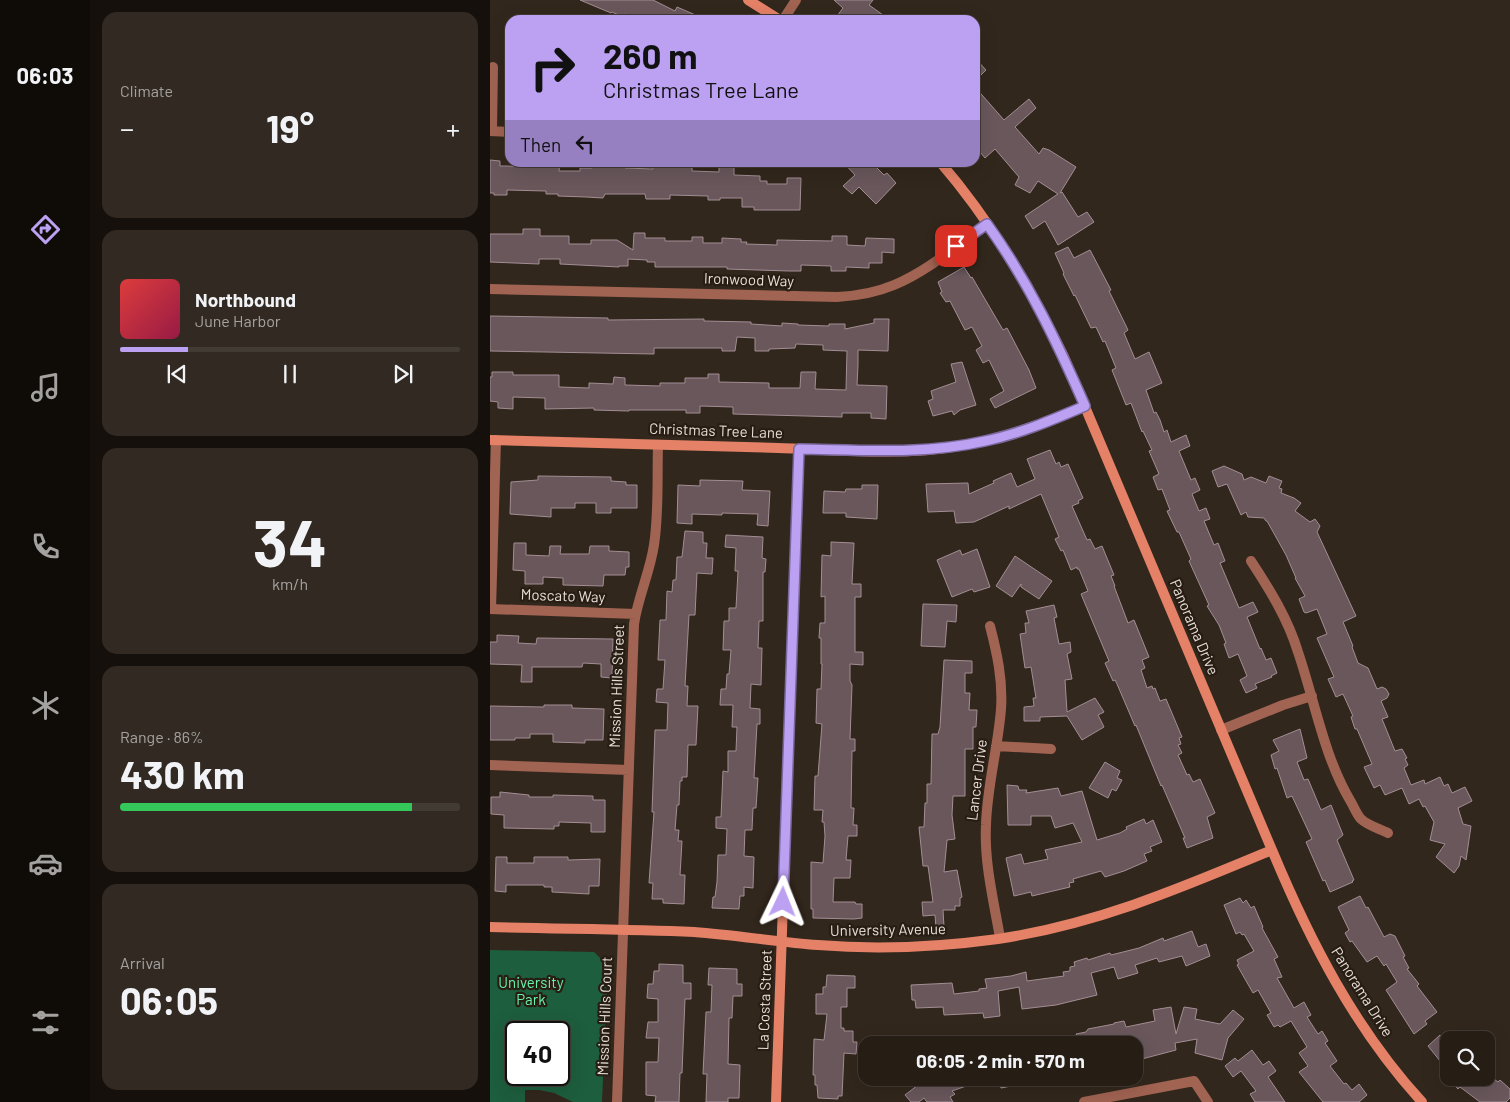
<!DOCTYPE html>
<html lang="en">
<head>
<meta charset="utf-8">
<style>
	:root { --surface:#261d15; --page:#322a22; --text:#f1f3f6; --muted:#a4a2a0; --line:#423b34; --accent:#bca0f2 }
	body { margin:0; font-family:Barlow,sans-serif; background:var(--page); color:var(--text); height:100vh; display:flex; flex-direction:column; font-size:19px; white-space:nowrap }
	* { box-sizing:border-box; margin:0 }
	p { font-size:16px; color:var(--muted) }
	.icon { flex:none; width:28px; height:28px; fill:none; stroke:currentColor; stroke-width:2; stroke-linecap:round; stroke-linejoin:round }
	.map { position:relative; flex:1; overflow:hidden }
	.drawer { display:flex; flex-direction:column; gap:12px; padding:12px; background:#15100c; width:400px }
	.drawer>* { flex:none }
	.hud { position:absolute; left:15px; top:15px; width:475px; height:152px; border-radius:15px; box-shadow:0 5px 20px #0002,0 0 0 1px var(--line); background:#bca0f2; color:#111; overflow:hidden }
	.buttons { position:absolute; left:950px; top:1031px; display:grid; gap:10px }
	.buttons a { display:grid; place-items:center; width:55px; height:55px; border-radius:10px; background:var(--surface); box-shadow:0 5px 20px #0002,0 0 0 1px var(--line); font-size:25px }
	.speed { position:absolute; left:15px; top:1021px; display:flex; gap:10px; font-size:25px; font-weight:700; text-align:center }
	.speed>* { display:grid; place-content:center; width:65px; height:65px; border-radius:50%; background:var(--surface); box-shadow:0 5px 20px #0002,0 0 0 1px var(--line); line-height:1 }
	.speed .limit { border:2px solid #111; border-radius:8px; background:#fff; color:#111 }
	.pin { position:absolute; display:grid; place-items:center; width:42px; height:42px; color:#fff; margin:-21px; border-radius:10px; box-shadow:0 2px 8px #0006 }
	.me { position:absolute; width:55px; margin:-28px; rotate:2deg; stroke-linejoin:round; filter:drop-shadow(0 0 4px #0008) }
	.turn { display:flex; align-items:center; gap:18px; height:105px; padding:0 15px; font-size:22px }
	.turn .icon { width:65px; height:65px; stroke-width:2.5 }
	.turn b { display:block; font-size:35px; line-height:42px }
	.then { display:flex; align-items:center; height:48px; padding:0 15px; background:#0003; gap:10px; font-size:19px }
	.big { font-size:38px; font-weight:700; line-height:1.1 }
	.drawer .widget { flex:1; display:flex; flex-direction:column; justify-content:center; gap:8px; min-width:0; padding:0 18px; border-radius:15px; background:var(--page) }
	.drawer .dial { align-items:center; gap:0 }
	.dial b { font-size:65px; line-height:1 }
	.song { display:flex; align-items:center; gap:15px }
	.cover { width:60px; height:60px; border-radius:8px; background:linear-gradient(135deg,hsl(0 70% 55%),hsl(340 70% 35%)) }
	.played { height:5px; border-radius:2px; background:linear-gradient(90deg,var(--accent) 20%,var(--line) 20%) }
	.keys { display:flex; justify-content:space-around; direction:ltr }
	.heat { display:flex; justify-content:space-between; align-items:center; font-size:28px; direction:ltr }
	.charge { height:8px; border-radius:4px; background:linear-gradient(90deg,#34c759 86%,var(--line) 0) }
	.trip { position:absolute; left:368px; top:1036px; width:285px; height:50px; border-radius:15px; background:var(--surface); box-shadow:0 5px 20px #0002,0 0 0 1px var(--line); font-weight:700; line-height:50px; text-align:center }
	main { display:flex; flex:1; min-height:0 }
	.tabs { display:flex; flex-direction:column; width:90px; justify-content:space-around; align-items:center; background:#0f0c08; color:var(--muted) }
	.tabs .icon { width:35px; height:35px }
	.tabs .active { color:var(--accent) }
	.tabs b { font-size:22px; color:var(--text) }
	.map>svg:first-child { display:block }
	.green { fill:#1d5e3e; fill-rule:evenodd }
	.building { fill:#69575c; stroke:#a28e94 }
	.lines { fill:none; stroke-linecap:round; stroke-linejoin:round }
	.street { stroke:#a16352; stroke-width:10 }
	.secondary { stroke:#e48167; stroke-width:10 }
	.route-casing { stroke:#7a689d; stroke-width:12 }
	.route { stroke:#bca0f2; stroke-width:9 }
	.labels { text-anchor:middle; stroke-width:4.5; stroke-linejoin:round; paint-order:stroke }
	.street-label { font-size:15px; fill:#e6ded7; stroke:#281d13 }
	.park-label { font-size:15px; fill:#66f4ad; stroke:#281d13 }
</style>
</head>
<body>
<main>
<nav class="tabs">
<b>06:03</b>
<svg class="icon active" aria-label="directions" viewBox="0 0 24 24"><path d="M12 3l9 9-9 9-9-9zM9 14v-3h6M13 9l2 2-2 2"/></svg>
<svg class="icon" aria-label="music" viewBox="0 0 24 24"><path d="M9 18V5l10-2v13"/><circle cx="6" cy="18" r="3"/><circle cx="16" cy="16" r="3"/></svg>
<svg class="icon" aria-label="phone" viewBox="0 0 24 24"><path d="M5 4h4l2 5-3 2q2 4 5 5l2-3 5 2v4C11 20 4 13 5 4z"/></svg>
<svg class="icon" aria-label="climate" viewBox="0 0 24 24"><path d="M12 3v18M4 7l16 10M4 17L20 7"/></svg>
<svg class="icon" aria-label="car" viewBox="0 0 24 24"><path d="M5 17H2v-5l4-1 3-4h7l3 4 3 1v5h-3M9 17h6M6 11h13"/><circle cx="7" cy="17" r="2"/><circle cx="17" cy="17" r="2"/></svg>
<svg class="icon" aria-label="filters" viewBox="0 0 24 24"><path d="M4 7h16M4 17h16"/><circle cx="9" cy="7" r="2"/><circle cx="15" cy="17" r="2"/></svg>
</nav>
<section class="drawer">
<div class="widget"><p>Climate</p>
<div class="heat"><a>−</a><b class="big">19°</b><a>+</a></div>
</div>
<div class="widget">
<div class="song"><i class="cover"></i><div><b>Northbound</b><p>June Harbor</p></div></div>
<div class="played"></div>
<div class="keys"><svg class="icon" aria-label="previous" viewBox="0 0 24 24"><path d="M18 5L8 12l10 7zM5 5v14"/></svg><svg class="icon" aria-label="pause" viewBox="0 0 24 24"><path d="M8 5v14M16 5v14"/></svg><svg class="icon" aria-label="next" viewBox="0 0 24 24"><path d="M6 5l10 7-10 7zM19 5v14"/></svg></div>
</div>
<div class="widget dial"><b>34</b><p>km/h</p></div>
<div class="widget"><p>Range · 86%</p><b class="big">430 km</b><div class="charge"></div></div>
<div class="widget"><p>Arrival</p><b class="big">06:05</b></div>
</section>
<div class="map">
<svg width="1020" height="1102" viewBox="0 0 1020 1102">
	<rect width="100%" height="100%" fill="#32271c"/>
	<!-- green -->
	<path class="green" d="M0,950L104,952C113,961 117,963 117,977H115V981L117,982L112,1102H83L64,1093L49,1090H35V1102H0ZM69,1032V1075H26V1032Z"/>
	<!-- building -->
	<path class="building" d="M90,0H163L185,11L187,7L217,20H147L134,14L133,17L122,12L121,13Z
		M344,0H383L379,5L400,20H351L347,16L353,8Z
		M485,58L496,70L485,81Z
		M485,87L514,120L539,99L546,108L525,127L549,154L553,148L559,150L586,167L570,193L572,192L588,217L597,212L604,222L568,245L555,221L543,229L535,216L568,194L548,181L540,193L525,185L529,177L505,149L495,158L485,146Z
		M0,160L10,161V166H17L38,167V162H70L69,171H90V168H102V163L121,162H135V168L163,169V165L202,164V171L229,172V166L244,167V175L270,176V181H277V184H297V178H311L310,210H264V207H252V198H230V200H218V196L180,195V199H156L155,194H115L113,198L96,197L68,196V194H56V191L17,190V195H4V193H0Z
		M353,162H381L394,175L397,173L406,183L386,204L369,187L362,194L353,186L365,175Z
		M33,229H50V236H79V244H101V240H127L143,250L144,233H155V238H175V241H202V237H213V243H232V238L251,239V242H257L256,244L287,245V240L342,241V236H357V245L375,246L376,238L404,239V253L392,252V263H379V268L356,267V271H341V266L311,265V271H299L237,269V267H165V262H157V260L138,259V266H129V267L70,264V259H49V264L0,262V234H33Z
		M578,247L584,258L600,250L621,290L619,291L638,330L634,333L645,359L659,352L672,383L656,390L664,413L666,412L670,420L674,432L677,430L681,442L696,435L700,446L689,451L701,480L705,478L710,490L702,494L709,511L716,508L720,519L714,521L724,545L728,543L735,561L730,563L749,608L763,602L768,612L757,617L770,649L771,648L776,660L781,658L787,673L781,676L782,677L765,684L767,688L756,693L750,680L757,676L748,654L739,658L734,644L736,643L729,625L717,606L719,605L699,561L701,559L689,532H687L677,511L680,510L672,489L668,490L663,477L669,474L659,451L662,450L653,431L652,432L641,403L636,405L622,370L626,368L615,341L613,342L606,327L601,328L585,295L584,296L573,274L574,273L565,253Z
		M474,267L481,278L482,277L513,330L517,328L539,370L546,388L505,408L500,399L514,391L499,360L493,363L486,350L492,346L482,327L475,330L460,301L456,302L450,293L452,292L448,282Z
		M0,316L118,318V320L214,319V321L261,322V324L292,326V323L308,324V325L339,326V324H355V329L384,323V319H399L398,351L368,350V365L367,385L397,386L396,419L381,418V413H352V417L243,414V407L210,406V413H196V410H139V411L104,410V408L55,409V398L23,397V409L8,408V402L0,401V377H2V372H23V375H69V387L99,388V383L123,384L124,377L135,378V385L170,386V383H195V378H218V374H229V382L279,383V388H310L311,372H326L325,389L356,390L357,351L333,350V345L306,344L305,348L279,349V351H265V338L247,337L245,351H232V348H164V354L0,351Z
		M472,362L486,405L470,410L464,415L462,411L443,416L438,401L443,399L441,391L466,382L461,364Z
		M560,450L566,464L569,462L571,467L578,464L593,498L588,501L589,503L582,506L597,540L600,539L605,549L612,546L624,575L621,576L625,586H624L638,623L644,620L659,657L652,660L655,668L651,670L657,688L662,686L663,689L665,688L670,701L676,699L692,737L689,738L691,744L688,745L692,753L688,755L697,775L699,774L703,782L710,779L725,813L717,817L723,838L697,848L693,838H695L672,785L671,786L646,725L645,726L627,684L625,680L623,681L615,663L619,661L591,594L598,591L589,569H587V567L581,570L573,550L571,551L565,539L569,537L551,494L519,509V506L484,522L466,523L464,511L438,512L436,484L478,483L479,494L504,483L503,481L521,473L527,487L545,479L537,459Z
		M734,466L752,474L754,480L761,477L776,483L779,476L792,481L789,488L792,489L791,493L804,498L811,503L805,511L820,522L825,519L830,526L827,532L866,616L853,622L863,646L862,647L868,663L878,668L887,689L892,687L896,689L899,694L897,698L891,701L898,717L892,719L905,751L912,749L917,758L915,759L918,765L914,768L921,785L934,780L935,784L950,777L954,786L958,784L962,793L975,787L982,801L968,808L973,824L981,826L976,860L971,856L969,866L964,873L946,857L955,844L940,840L944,822L935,806L933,807L929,799L919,804L912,788L895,795L890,785L884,788L874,767L882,764L867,729H865L861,717L863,716L853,694L846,697L838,679L844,677L827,638L837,634L827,609L816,613L814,612L809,599L815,596L805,578H806L796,555L777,521H776L774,518L758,517L756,512L751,515L737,484L728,487L722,471Z
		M48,476L121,477V481L136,482V485H147V508H121V513H106V503H85V508H61V517L20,514L21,482L48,480Z
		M210,480L253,481L252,490L280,491L278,526L267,525L268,514L232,513V515L202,514V524L187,523L188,485L210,486Z
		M372,485H388L387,519L356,517V513H333L334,491L355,492L356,489H372Z
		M195,531L213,532V543H217L216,558H223L222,574L207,573L205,615H199L195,686H198L197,706H208L206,745H198L197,777H192V781H190L189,805H187L185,830H189L188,841H192L190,875H195L194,904L173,903V899H162L163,883H159L164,812H162L165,730H177L178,703L166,702L167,689H173L175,660H168L170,620H176L177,591L182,592L183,580H186L187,557H192Z
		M236,535L273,537L272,558L276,559L275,572H273V621H269L268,648H272L271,685L261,684L260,708L270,709V724H267L264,778H268L266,808H263L262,830H255L254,856L264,857L263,888L254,887V896H250L249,909L222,908L223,897H225L227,882L228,855H236L237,829L226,828V817H231L233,771L238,772V751H246L247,727H242L243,705H230L231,689H236L237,674H239L241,650H233L234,621H239V608H246L248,571H245L246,548L235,547Z
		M341,542L364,543L362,584H371V597H365V652H373V665L360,664V681L362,685L360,739H365V751H362L361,808H364L363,825H367V836H358L356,860H361L360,878H344L343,902H365L366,904H372V918L364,919L323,918V909H321V862L333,863L335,836L334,822H332L333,810H324L325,776H328L332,724L326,723L327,689H331L332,664H331V638H329L330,623H335V596L331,597L332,555L341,556Z
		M24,543H36V555L59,556L60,546H71L70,554H99L100,546H119V551L139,552V567H136L135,575H114L113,586L73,585V578L53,577V584H35V571L23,570Z
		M487,549L500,587L484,592L482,589L462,597L447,560L470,550L472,555Z
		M525,556L562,581L549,599L531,587V584L522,597L506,586Z
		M433,604L467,605L466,622L457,621L455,647L431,646Z
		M564,605L567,617L564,618L569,644L580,642L581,652L577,654L582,679L575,680L577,712L605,698L614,712L608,715L614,727L592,740L577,716L550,717V721H534V707L544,706L543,698H546L541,667L535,668L530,634L536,633L535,623H539L536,611Z
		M7,635L29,636L28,643L46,644L47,638L123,639L122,678L111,677V664L93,663L92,667H42V682H31L32,665L0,664V642H7Z
		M454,660L482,661V673H475V693H480L479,710H487L486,727H483V749H475V796H463L462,815L465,839L457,840L454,872L467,870L472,897L470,898V906H465V910H453L454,927L446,928L445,915L433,916L432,902H443L438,866H433L429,827H434L435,803H437V784H441L442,734H448L450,727Z
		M54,705H82V708L114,709L113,740H95V743L63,742V734H40V738H25V740H0V706L54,707Z
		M810,729L817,758L807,762L814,780L818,779L831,810L841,805L853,835L847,840L864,880L862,881L863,882L840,892L835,880L833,881L816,842L822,839L802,796L797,798L787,768L785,769L781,755L789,751L783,740Z
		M615,762L630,771L627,778L632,780L626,791L622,789L618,798L599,788Z
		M517,785L528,786L529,790H537L536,793L568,788L571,796L592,791L607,840L630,833L637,829L636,827L654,819L656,824L663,820L672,842L660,847L662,851L654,854L657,861L634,871L615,877L611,871L583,879L584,882L579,883L580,887L542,896L541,892L524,896L516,858L531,854L534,864L558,859L555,850L592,842L583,823L565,828L561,816H541V825H518Z
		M10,792L39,795V797H63V795L103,796V800H115V832H101V823L69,822V826H64V829L14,828V815L1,814V797H10Z
		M6,857H17V863H44V857H78V860L110,859L109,886H99V894L62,892V887H54V885H16V892L5,891Z
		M870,896L876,908L878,907L894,937L900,934L905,936L915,956L913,957L919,968L917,969L929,984L927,986L947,1012L935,1021L937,1024L924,1034L896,990L907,982L896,964L894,966L887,956L877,962L862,941L860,942L855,933L859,930L848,907Z
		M750,898L753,903L756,900L761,908L764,906L773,927L772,928L788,957L784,959L792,977L787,978L804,1008L814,1002L821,1015L817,1017L828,1034L832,1031L838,1041L835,1043L847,1061L840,1066L854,1084L856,1083L862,1090L869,1084L877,1095L869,1102H833L809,1072L818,1066L809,1053L817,1047L801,1021L790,1027L788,1025L784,1027L777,1015L781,1013L768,990L763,993L747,965L749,964L747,960L764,951L754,934L752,935L750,932L746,934L734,905Z
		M702,931L708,947L716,944L720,956L696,966L692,956L669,962L667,958L645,965L648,973L628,979L624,967L601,973L607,995L566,1005L532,1009L529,987L508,991L510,1016L494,1018L493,1013L454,1015L453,1007L426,1008L425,1000H422L421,985L462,983L464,994L489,991V989L497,988L495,979L521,976L536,972L537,981L574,976L573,972L580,971V967L585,966L584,962L597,958L598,960L620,953L621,955L649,948L673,938L674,941Z
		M169,964L193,965V983H201V999H195L192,1073H190L189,1102H165L166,1096L156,1095V1062H168L169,1038H156L158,1022H168V999L157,998L158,984H163L164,971H169Z
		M219,968L247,969V984H252V996H243L242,1018H239L238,1064L250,1065L249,1098H238V1102H216L217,1074H213L216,1012H221L222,985H218Z
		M337,975L365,976V988H357V1007H351V1028H354V1031H363V1042H367L366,1054L354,1053L352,1096H348V1099L328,1098L327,1085H325V1075H323L324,1039L334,1040L337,1014H326V994H333V987H336Z
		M681,1007L686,1034L694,1007L707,1009L705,1019L730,1024L743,1010L754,1019L738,1038L732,1060L705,1053L707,1039L685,1043L686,1050L648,1060L647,1055L644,1056V1045H565V1041L587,1036L586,1034L596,1032L598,1029L624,1024V1023L634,1021L636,1027L665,1021L663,1010Z
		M959,1032V1072L938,1046L950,1035L952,1038Z
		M762,1050L773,1065L779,1061L786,1071L778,1077L795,1102H765L760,1094L766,1091L751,1071L743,1077L735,1066L745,1058L748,1061Z
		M1000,1076L1008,1082L1010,1080L1020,1089V1098L1016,1102H990L970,1087L968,1089L958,1078H999Z
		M437,1078H496V1079L462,1091L465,1094L460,1097L463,1102H437L434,1098L429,1102H421L415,1095Z
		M509,1078H541V1082L511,1088Z"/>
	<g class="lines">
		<!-- street -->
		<path class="street" d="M293,20L306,0
			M0,131L20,132
			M2,131L3,67
			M0,289L347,297C367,296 385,293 404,285C438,271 467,245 497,224
			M761,561C780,590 798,619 808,652C825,702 834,757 861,802C864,807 867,815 871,819C877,825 890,829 898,833
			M0,609L146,614
			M1,609L6,440
			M500,626C507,653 513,680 511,709C508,748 497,786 496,825C494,863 504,902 510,938
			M731,730L793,705L822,696
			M506,746L561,749
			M0,765L139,770
			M127,1102L144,624C148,597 160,572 164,545C169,513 167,478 168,445
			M594,1102L704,1081L718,1102"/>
		<!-- secondary -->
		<path class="secondary" d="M258,0L290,20
			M450,162C501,221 540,287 574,357L782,850C820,941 865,1029 932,1102
			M0,440C96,443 192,445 288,448C347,450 411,456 469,446C513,439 554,423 595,406
			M0,927C68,929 136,929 204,932C246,935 287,942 328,945C388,950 449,947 508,939C607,924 691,888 782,850
			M286,1102L309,449"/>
	</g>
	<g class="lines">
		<!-- route casing -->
		<g class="route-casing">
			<path id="route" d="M293,902L309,449C371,450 433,455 495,441C529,434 562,420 595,406C567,342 538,281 497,224L466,246"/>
		</g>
		<!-- route -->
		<use href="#route" class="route"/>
	</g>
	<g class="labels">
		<!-- street labels -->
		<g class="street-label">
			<text transform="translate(259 280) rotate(2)" y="5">Ironwood Way</text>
			<text transform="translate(226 431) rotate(2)" y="5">Christmas Tree Lane</text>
			<text transform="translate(73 596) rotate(2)" y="5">Moscato Way</text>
			<text transform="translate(704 627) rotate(67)" y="5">Panorama Drive</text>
			<text transform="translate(127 686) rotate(-88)" y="5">Mission Hills Street</text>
			<text transform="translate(487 780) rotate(-83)" y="5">Lancer Drive</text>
			<text transform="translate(398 930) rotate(-1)" y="5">University Avenue</text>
			<text transform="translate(872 992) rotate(58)" y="5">Panorama Drive</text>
			<text transform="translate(275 1000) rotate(-88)" y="5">La Costa Street</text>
			<text transform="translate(115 1016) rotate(-88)" y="5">Mission Hills Court</text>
		</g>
		<!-- park labels -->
		<g class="park-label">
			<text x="41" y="988">University<tspan x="41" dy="17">Park</tspan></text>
		</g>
	</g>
</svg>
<div class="buttons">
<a><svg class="icon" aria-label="search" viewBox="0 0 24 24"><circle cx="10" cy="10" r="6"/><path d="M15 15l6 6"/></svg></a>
</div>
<div class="speed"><div class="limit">40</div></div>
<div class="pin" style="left:466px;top:246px;background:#d93025"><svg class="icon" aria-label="arrive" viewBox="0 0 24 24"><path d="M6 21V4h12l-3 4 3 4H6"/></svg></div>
<svg class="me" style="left:293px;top:902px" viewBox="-20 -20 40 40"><path d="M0-17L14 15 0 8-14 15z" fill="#bca0f2" stroke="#fff" stroke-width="4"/></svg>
<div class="trip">06:05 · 2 min · 570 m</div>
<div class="hud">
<div class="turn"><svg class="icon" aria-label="right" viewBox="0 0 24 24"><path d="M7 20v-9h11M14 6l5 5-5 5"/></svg><div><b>260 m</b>Christmas Tree Lane</div></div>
<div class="then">Then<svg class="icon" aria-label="left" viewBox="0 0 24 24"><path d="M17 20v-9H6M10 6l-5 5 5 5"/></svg></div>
</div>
</div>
</main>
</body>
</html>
